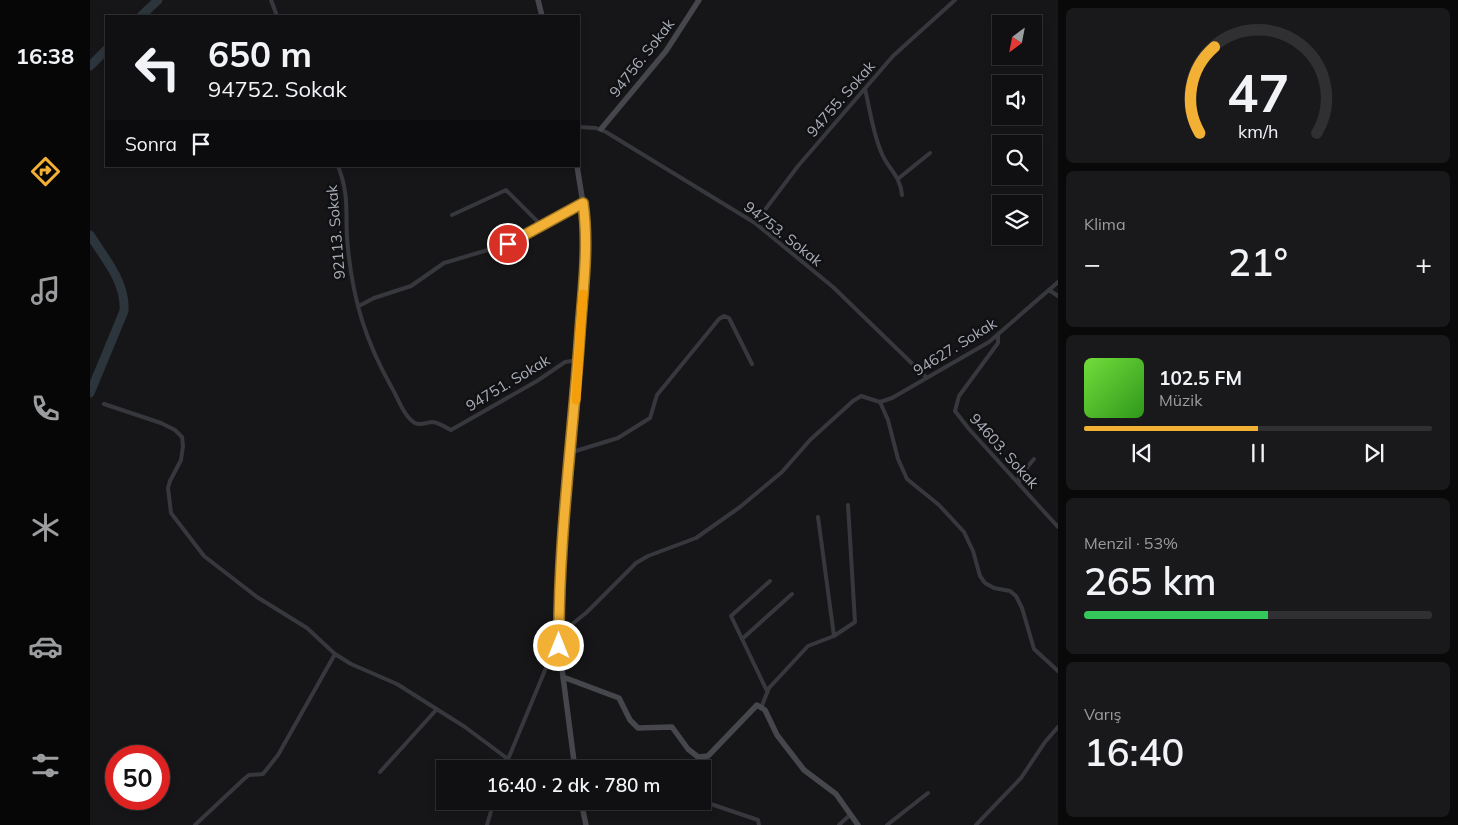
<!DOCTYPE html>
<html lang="tr">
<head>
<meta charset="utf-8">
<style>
	:root { --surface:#101012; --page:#19191b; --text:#f1f3f6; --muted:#9c9d9f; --line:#303032; --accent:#f2b134 }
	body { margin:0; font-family:Mulish,sans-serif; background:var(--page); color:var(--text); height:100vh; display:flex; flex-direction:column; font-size:19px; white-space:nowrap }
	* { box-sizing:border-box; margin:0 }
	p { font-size:16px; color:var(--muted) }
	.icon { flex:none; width:28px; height:28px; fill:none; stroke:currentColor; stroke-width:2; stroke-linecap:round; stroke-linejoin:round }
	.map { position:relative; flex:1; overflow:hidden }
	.details { display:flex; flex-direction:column; gap:8px; padding:8px; background:#09090a; width:400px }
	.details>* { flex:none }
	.top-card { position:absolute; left:15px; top:15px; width:475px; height:152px; border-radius:0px; box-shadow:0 2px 8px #0003,0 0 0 1px var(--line); background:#101012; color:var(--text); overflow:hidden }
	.needle { width:32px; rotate:212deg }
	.controls { position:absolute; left:902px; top:15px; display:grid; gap:10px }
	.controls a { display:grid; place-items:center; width:50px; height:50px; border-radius:0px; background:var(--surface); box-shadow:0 2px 8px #0003,0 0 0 1px var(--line); font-size:25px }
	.speed { position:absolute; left:15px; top:745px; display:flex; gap:10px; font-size:25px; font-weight:700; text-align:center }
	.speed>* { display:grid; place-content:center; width:65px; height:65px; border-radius:50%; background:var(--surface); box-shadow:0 2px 8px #0003,0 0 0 1px var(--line); line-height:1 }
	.speed .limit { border:8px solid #d22; background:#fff; color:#111 }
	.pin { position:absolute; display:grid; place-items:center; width:42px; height:42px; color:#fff; margin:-21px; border:2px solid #fff; border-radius:50%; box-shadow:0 1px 5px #0007 }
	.me { position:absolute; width:55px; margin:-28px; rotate:0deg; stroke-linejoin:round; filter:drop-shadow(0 0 4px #0008) }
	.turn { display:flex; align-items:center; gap:18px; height:105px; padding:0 20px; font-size:22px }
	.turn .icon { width:65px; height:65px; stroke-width:2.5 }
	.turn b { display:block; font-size:35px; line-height:42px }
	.then { display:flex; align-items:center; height:48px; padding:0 20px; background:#0003; gap:10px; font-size:19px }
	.big { font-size:38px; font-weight:600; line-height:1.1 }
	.details .tile { flex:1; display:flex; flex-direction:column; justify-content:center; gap:8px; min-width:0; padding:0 18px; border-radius:8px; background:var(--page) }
	.details .dial { align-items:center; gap:0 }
	.dial svg { height:130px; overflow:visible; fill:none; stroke:var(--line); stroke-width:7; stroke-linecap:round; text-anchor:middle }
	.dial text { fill:var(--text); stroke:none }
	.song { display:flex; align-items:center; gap:15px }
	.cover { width:60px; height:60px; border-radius:8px; background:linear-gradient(135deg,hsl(100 70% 55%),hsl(110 70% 35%)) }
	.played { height:5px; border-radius:2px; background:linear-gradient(90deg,var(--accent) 50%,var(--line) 50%) }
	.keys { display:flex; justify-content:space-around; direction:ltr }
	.heat { display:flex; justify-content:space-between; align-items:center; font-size:28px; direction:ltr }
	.charge { height:8px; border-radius:4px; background:linear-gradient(90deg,#34c759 53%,var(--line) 0) }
	.trip { position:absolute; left:346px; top:760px; width:275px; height:50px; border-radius:0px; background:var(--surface); box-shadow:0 2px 8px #0003,0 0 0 1px var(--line); font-weight:600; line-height:50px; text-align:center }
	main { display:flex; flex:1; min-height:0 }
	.tab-bar { display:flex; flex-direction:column; width:90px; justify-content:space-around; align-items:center; background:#060607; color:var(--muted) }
	.tab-bar .icon { width:35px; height:35px }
	.tab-bar .on { color:var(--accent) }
	.tab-bar b { font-size:22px; color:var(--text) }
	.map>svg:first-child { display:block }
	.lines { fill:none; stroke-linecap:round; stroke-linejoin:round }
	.river { stroke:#2c353c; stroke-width:9 }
	.street { stroke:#37383d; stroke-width:4 }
	.secondary { stroke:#45474d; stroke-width:5.5 }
	.route-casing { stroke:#9d7322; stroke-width:12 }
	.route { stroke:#f2b134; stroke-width:9 }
	.slow { stroke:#f59e0b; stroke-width:9 }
	.labels { text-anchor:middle; stroke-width:5; stroke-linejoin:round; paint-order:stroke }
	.street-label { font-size:15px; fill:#a8adb8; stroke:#111113 }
</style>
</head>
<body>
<main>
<nav class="tab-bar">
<b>16:38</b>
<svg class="icon on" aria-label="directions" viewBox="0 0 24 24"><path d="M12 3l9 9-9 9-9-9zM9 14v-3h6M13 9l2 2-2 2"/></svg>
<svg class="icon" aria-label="music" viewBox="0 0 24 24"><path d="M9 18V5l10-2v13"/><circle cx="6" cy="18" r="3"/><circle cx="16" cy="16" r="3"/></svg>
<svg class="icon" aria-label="phone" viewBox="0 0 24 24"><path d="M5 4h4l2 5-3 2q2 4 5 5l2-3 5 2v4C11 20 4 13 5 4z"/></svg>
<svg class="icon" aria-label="climate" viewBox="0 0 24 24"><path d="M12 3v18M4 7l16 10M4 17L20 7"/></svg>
<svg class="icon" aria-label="car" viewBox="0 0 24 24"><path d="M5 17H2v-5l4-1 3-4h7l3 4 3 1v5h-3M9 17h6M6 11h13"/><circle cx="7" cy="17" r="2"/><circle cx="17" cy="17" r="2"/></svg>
<svg class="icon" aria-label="filters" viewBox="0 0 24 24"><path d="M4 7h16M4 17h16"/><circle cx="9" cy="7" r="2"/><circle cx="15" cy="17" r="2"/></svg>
</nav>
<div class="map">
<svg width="968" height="825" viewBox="0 0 968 825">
	<rect width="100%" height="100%" fill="#161618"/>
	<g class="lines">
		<!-- river -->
		<path class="river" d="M51,16L68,0
			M0,66L16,50
			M0,235C15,259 36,282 34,311L0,393"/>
		<!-- street -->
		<path class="street" d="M181,0L187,16
			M775,89C780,110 783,134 792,154C799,170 810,175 812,195
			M489,127L506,128L516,132L665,223L743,287L837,378
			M248,166C261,199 254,217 258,248C263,301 276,342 302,388C308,398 314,417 325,423C331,426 337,422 343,422C349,423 355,427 361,430L447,381L475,362L488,360
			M809,178L840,153
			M362,215L416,190L451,225
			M665,223L708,166L803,56L865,0
			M959,290L968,296
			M269,306L284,298L321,286L354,263L418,244L493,203
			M908,335V343L869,396L865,411L879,429L968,527
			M790,402L798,420L808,459L817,479L849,505L874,532L883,551L890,576L895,583L904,588L920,591L926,596L932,608L944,649L968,671
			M790,402L802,398L899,342L968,282
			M14,404L71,423L85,430L92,437L93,446L91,460L80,481L78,488L81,513L114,556L167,597L217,628L245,654L261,664L307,684L375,727L418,759
			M479,453L528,438L560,418L567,395L629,319L634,316L639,318L662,364
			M929,484V477L944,459
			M469,635L497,612L546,563L558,556L606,538L650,507L692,472L720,440L763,401L771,396L790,402
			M744,636L765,622L758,505
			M652,639L702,594
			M677,691L641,616L680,581
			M671,708L679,688L718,646L744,636L728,517
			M414,769L458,663L469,646
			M606,769L608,757
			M290,772L347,709
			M612,801L668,820L669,825
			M105,825L154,779L159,775L173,774L188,755L245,654
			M397,825L404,801
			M749,825L761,814
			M797,825L838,793
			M886,825L931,778L955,742L968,727"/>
		<!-- secondary -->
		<path class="secondary" d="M448,0L452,16
			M511,129L576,51L609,0
			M473,677L529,698L540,720L548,728L582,727L598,749L608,757L618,756L667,705L675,710L687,735L714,770L746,794L768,825
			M485,769L469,646V601L475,499L485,404L496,250V222L487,166
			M491,801L496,825"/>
	</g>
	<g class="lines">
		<!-- route casing -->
		<g class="route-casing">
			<path id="route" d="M418,244L493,203C499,246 493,289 490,332C483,437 468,540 469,646"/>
		</g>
		<!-- route -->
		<use href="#route" class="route"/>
		<!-- slow -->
		<path class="slow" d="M486,400L493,294"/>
	</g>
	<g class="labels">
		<!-- street labels -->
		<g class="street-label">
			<text transform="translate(552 58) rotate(-52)" y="5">94756. Sokak</text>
			<text transform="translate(751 99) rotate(-49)" y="5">94755. Sokak</text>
			<text transform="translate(246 232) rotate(-95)" y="5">92113. Sokak</text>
			<text transform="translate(693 234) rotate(38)" y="5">94753. Sokak</text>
			<text transform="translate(865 347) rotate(-32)" y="5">94627. Sokak</text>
			<text transform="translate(418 383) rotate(-31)" y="5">94751. Sokak</text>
			<text transform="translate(914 451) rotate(48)" y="5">94603. Sokak</text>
		</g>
	</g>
</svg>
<div class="controls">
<a><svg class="needle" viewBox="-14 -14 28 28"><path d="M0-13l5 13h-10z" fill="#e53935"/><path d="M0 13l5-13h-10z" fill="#9c9d9f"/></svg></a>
<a><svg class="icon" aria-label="sound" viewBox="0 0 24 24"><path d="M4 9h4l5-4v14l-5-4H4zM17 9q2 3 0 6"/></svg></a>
<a><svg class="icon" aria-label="search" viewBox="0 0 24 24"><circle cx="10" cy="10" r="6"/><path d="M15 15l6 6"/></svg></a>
<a><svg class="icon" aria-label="layers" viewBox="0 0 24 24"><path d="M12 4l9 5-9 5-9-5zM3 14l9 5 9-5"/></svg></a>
</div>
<div class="speed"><div class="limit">50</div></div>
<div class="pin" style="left:418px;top:244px;background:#d93025"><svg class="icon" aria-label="arrive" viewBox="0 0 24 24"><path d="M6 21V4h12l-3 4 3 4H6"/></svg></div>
<svg class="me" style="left:469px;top:646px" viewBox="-20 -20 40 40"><circle r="17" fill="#f2b134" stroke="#fff" stroke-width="3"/><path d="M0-11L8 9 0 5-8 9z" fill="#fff"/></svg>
<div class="trip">16:40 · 2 dk · 780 m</div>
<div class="top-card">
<div class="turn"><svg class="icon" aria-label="left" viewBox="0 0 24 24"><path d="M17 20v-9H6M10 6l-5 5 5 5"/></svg><div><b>650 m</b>94752. Sokak</div></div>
<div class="then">Sonra<svg class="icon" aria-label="arrive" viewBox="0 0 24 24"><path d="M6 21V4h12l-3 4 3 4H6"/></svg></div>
</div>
</div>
<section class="details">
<div class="tile dial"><svg viewBox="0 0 100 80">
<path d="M14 69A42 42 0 1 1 86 69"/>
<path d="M14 69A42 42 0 0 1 23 16" stroke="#f2b134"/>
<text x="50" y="56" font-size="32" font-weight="700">47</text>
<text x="50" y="72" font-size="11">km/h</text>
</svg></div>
<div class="tile"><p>Klima</p>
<div class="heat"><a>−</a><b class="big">21°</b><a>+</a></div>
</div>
<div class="tile">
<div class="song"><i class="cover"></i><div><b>102.5 FM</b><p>Müzik</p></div></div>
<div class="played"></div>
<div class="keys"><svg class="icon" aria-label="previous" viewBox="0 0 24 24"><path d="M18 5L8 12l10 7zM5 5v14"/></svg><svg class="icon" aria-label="pause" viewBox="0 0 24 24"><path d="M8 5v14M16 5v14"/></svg><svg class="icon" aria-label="next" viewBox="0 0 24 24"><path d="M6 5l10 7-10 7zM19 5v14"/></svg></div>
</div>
<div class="tile"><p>Menzil · 53%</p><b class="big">265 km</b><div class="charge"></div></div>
<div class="tile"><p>Varış</p><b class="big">16:40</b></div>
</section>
</main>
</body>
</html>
